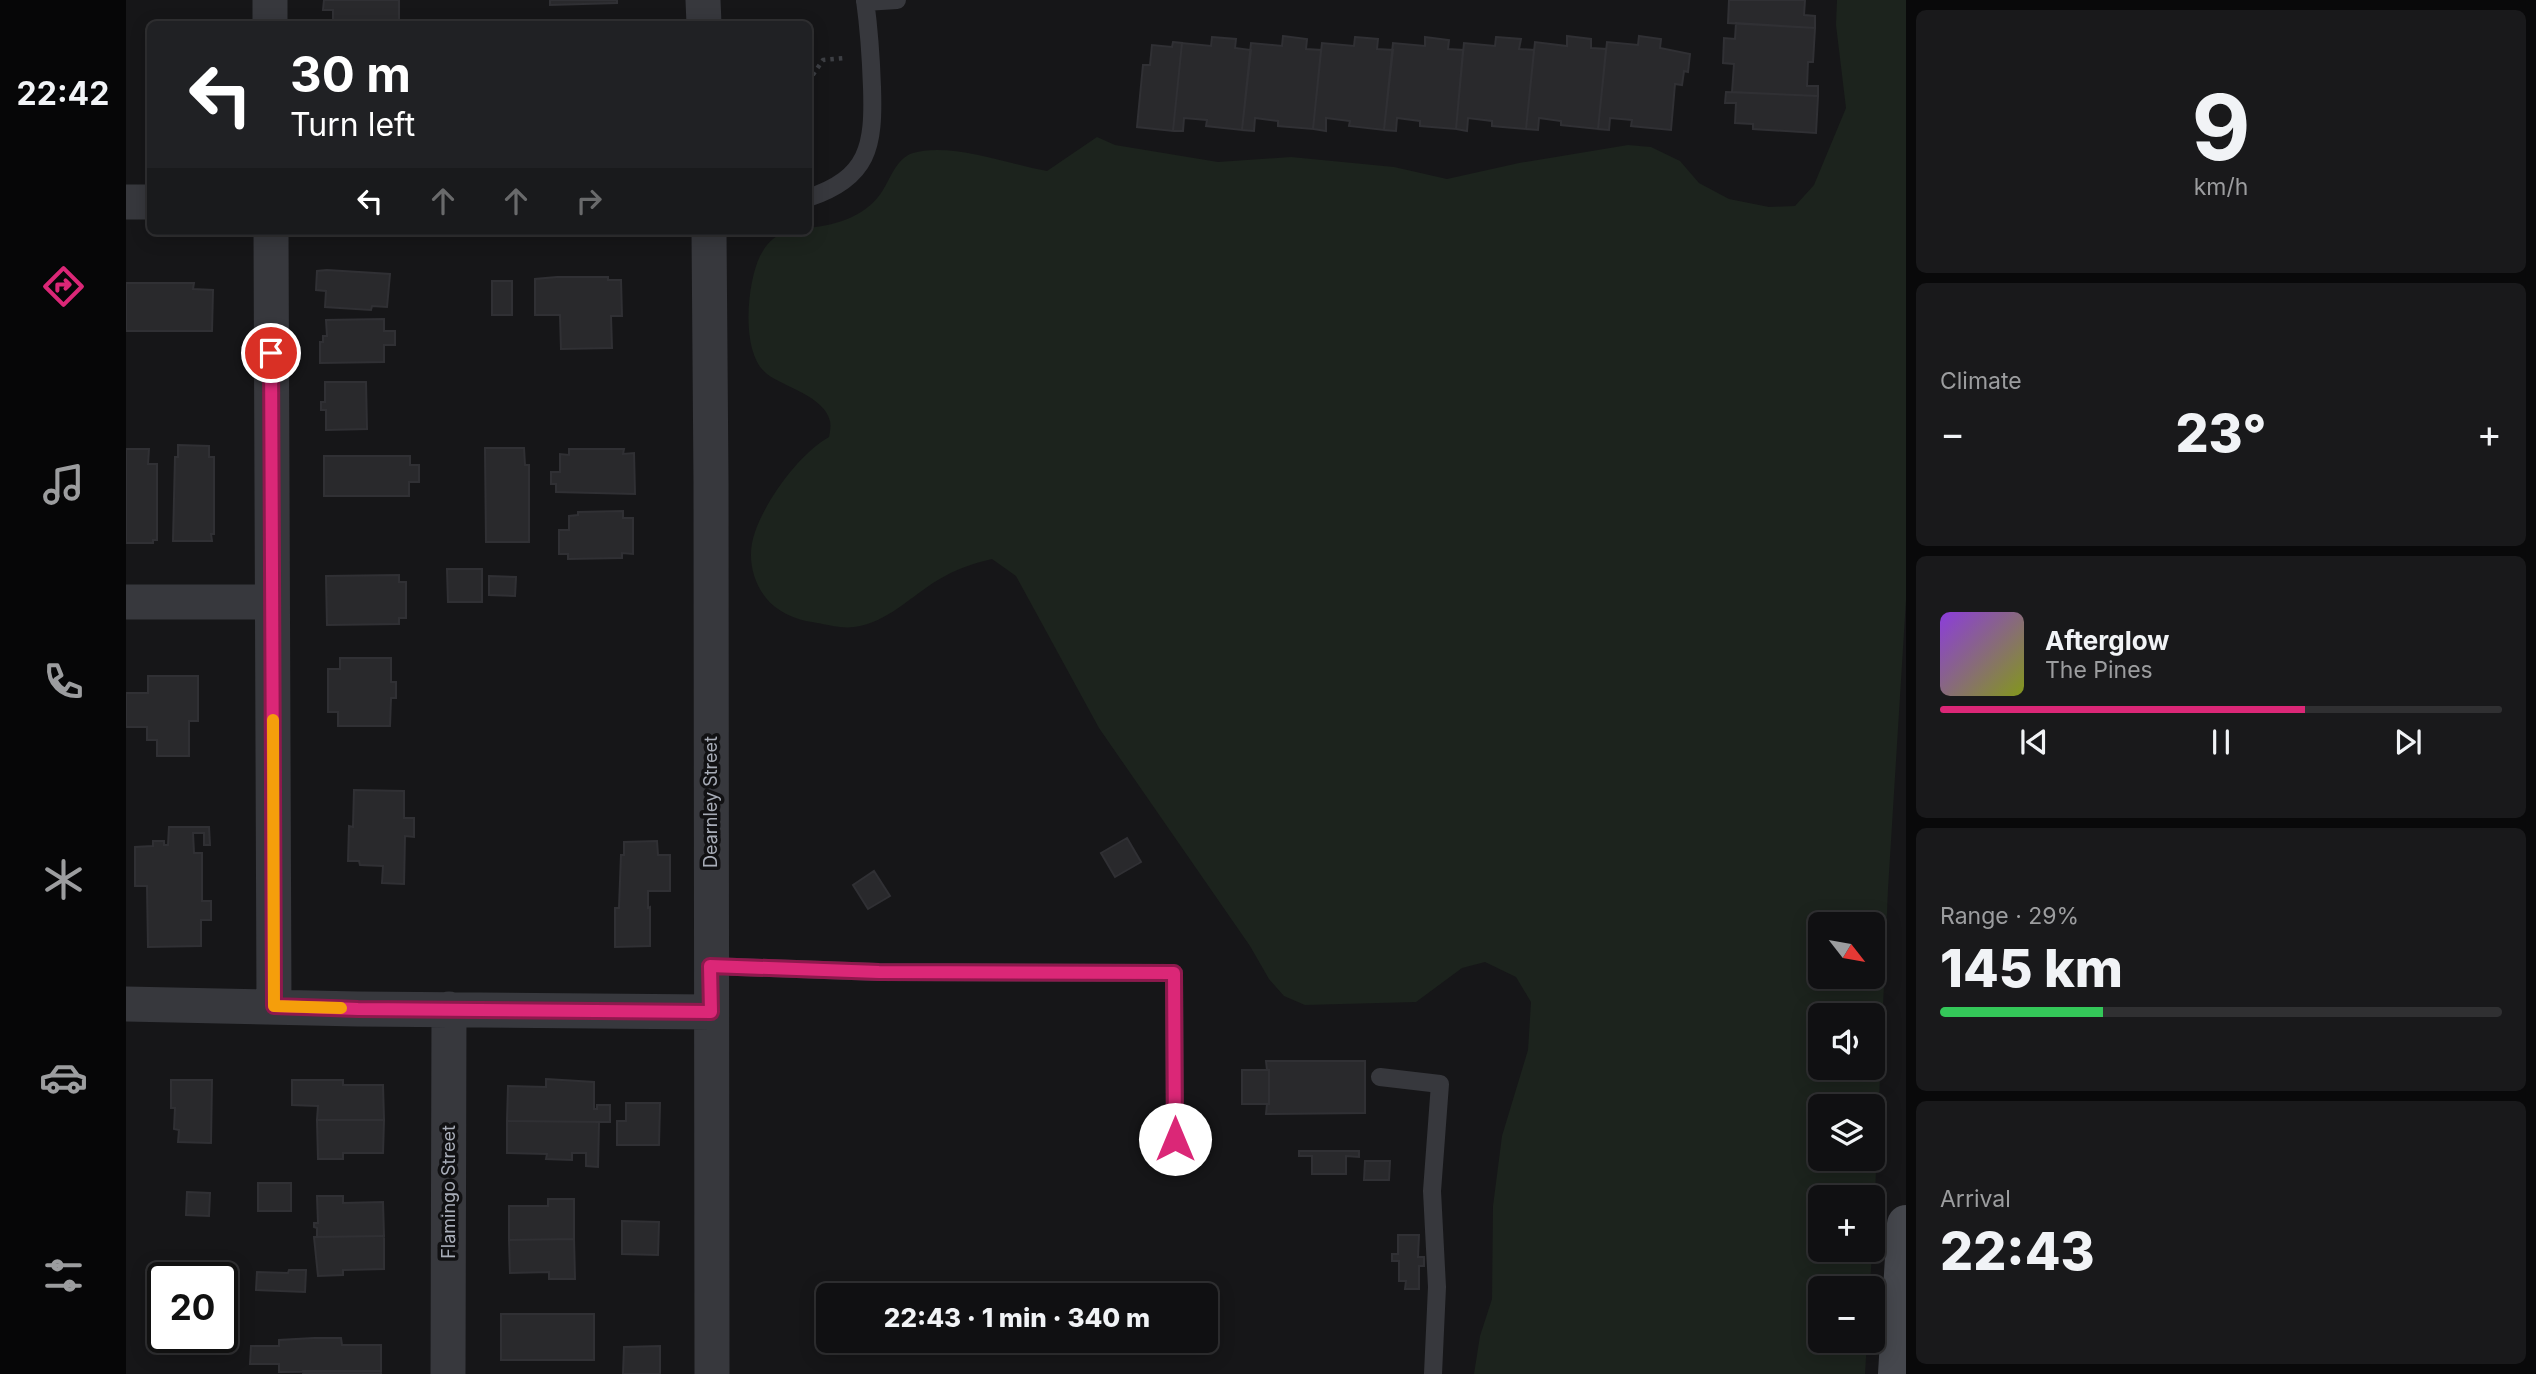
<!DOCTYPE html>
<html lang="en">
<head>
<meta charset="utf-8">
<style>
	:root { --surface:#101012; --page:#19191b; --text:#f1f3f6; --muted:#9c9d9f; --line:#303032; --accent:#db2777 }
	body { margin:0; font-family:Inter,sans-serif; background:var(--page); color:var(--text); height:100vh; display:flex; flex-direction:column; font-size:26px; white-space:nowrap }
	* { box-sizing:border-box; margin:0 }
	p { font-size:23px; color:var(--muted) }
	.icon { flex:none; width:38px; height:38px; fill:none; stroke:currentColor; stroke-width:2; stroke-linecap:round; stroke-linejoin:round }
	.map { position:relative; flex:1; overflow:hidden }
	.panel { display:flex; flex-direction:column; gap:10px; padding:10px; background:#09090a; width:630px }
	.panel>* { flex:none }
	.hud { position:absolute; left:21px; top:21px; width:665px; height:214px; border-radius:10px; box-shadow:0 4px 18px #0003,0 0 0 2px var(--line); background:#202124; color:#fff; overflow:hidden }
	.needle { width:46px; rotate:121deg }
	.buttons { position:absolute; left:1682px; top:912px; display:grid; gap:14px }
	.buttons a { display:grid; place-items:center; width:77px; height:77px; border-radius:10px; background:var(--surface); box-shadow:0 4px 18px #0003,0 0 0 2px var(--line); font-size:35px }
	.speed { position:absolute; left:21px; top:1262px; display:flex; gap:14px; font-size:35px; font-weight:700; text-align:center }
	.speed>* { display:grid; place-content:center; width:91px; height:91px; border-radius:50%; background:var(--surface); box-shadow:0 4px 18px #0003,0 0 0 2px var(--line); line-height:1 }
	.speed .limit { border:4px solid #111; border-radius:10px; background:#fff; color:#111 }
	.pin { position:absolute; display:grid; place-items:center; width:60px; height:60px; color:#fff; margin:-30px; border:4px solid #fff; border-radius:50%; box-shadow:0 2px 7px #0007 }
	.me { position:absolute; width:77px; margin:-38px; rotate:0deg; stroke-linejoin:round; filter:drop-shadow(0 0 5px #0008) }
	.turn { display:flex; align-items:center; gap:24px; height:147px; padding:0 28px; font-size:32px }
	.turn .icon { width:91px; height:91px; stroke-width:2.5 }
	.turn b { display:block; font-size:49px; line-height:60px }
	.lanes { display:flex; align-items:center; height:66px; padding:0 28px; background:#0003; justify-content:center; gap:35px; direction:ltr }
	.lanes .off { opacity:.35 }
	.big { font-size:52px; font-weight:800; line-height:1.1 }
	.panel .tile { flex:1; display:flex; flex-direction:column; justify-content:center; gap:10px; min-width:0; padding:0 24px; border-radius:10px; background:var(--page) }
	.panel .dial { align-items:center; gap:0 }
	.dial b { font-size:91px; line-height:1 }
	.song { display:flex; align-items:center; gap:21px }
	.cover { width:84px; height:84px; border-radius:10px; background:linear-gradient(135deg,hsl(270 70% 55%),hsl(70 70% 35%)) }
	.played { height:7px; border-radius:4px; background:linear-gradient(90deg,var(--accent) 65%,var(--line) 65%) }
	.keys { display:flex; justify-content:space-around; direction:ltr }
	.heat { display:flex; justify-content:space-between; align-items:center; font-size:38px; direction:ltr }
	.charge { height:10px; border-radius:5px; background:linear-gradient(90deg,#34c759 29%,var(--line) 0) }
	.trip { position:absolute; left:690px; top:1283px; width:402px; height:70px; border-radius:10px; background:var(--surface); box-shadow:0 4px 18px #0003,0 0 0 2px var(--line); font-weight:800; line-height:70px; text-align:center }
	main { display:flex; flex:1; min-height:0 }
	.dock { display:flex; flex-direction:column; width:126px; justify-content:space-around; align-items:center; background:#060607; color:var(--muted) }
	.dock .icon { width:49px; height:49px }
	.dock .current { color:var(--accent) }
	.dock b { font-size:32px; color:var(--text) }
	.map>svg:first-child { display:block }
	.green { fill:#1c231d; fill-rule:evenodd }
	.building { fill:#29292c; stroke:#303034; stroke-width:2 }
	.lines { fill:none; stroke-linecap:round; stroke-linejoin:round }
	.path { stroke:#3d3f44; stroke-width:4.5; stroke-dasharray:3.5 5; stroke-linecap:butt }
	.service { stroke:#37383d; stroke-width:18 }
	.minor { stroke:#37383d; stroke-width:35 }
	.secondary { stroke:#45474d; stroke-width:38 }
	.route-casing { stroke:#8e194d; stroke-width:18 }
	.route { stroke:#db2777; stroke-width:12 }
	.slow { stroke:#f59e0b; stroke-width:12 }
	.labels { text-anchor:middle; stroke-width:7; stroke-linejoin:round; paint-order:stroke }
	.street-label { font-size:18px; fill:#a8adb8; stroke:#111113 }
</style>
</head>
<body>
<main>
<nav class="dock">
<b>22:42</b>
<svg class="icon current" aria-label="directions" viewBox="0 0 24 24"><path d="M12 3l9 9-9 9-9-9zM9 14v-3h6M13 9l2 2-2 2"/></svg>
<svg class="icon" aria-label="music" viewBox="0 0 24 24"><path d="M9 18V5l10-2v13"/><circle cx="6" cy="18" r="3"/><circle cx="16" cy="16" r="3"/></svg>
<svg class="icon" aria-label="phone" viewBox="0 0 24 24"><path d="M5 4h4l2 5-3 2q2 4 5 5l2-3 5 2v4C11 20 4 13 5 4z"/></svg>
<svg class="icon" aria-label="climate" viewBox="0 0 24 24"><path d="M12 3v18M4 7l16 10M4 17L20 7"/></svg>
<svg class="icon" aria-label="car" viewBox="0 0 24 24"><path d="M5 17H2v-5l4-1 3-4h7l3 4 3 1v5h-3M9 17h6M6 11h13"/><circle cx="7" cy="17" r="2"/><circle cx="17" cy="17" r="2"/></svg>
<svg class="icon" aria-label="filters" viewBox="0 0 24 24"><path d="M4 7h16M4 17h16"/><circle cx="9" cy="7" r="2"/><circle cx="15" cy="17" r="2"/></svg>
</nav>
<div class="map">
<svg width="1780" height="1374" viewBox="0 0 1780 1374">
	<rect width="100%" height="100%" fill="#161618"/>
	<!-- green -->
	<path class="green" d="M1711,0H1780V600L1762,889L1747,1241L1746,1197H1694V1250H1746L1744,1288H1694V1340L1741,1341L1739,1374H1348L1354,1336L1366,1299L1367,1206L1376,1136L1402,1050L1405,1002L1390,977L1359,962L1336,968L1290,1002L1179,1005L1158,996L1143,979L1124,946L973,728L890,576L866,559C848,563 828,570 812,580C785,596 761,623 728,627C715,629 699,624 686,622C670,620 650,611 640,598C625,579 621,554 629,532C640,500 673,454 703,437C704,433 705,425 704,421C698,396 658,387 641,374C614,353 621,283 634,256C646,233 659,231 682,231L683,228C711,225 741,216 757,190C765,177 771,158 787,153C824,142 882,164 921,171L971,137L989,145L1092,162L1165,157L1268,167L1321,179L1393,163L1502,145L1525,147L1554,161L1573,183L1603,199L1643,207L1669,206L1688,185L1720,108L1710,25ZM1694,924H1746V976H1694ZM1694,1015H1746V1068H1694ZM1694,1106H1746V1158H1694Z"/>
	<!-- building -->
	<path class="building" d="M198,0H273V20H207V10H197Z
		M424,0H491V3L424,5Z
		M1603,0H1679L1678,15L1689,16V28L1602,23Z
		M1610,23L1689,28L1687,62H1682L1681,86H1692V96L1606,92L1608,64L1597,63L1598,38L1609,39Z
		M1157,36L1181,39L1180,49L1195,50L1187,129L1152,126V121L1129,118L1128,131L1116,130L1125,43L1156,46Z
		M1441,36L1465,39V48L1480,49L1472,129L1435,125V121L1413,118L1412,130L1400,129L1409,42L1441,46Z
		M1513,36L1535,39L1534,48L1564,54L1562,72L1558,71L1556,85L1549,84L1545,130L1505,126L1506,120L1484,118L1483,130L1472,129L1481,42L1512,45Z
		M1086,37L1110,39L1109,48L1125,50L1116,130L1080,126L1081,120L1058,118L1057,131H1047L1056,43L1085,46Z
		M1229,37L1252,39L1251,49L1267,50L1258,130L1223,126L1224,121L1200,118V131L1187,129L1196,43L1228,46Z
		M1299,37L1323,40L1322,49L1337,50L1330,129L1294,126V121L1271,118L1270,131L1258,130L1267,43L1299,46Z
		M1370,37L1395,39L1393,49L1408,50L1400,129L1366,126V121L1342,118L1341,131L1330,129L1338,43L1369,46Z
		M1047,42L1056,43L1047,131L1011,127L1017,65H1024L1026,45L1046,47Z
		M1600,92L1692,96L1690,133L1627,129V124L1609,123L1610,103H1599Z
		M201,270L264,274L261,307L246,306L245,310L199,307L200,291L190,290L191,271Z
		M431,277H482V280H495L496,316H485L486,348L435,349L434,315H409V279Z
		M366,281H386V315H366Z
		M0,283H68L67,289L87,290L86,331H0Z
		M258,319V331H269V345H258V362L194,363V342H197V336H201L200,320Z
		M199,382H240L241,429L200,430V410H195V402H199Z
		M52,445L83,446V457H88V534H85L86,541H47L49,457H52Z
		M359,448H398L399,465H403V542H360Z
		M0,449H23L22,464H31V540H27V543H0Z
		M443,449H498L497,454L508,453L509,494L430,492V484H425V472H434V454L443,455Z
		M198,456H284V465H293V482H283V496H198Z
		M497,511V518H507V554L496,553V558L442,559V554H433V530H443V516L452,515V512Z
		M321,569H356V602H322Z
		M273,575V582H280V618H273V624L201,625L200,576Z
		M363,576L390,577L389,596L363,595Z
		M214,658H265V682H270V698H265L264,726H212V712H202V669H214Z
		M22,676H72V721H63V756H31V740H21V727H0V693H22Z
		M228,790L278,791V818H288V837L279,836L278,884L256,883L257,866L234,865L233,861H222L223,826L227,827Z
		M43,827H83L84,845H78V833H67L68,853H76V901H85V920H75V946L22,947L21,886H9V847L27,846V841H38V845H42Z
		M1001,838L1015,862L989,877L975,853Z
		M531,841L532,855H544V891H522V908L524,907V946L489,947V908H493L495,855H498V842Z
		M748,871L764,896L742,909L727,885Z
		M1140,1061H1239V1113L1140,1114L1141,1104H1143V1070H1141Z
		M1116,1070H1143V1104H1116Z
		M420,1079L468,1082V1109H471V1105H484V1122L381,1121L382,1086L420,1087Z
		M45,1080H86L85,1143L52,1142L53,1130L48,1129L49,1108H45Z
		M166,1080H217V1085H257L258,1120H191L192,1106L166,1105Z
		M500,1103H534L533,1145H491V1121H500Z
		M191,1120H258L257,1153H217V1159H192Z
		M381,1121L473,1122L472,1167L460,1166V1153H446V1160L420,1159L421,1154L381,1153Z
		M1173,1151H1233V1157L1220,1156V1174H1186V1156H1173Z
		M1239,1161H1264L1263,1180H1238Z
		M132,1183H165V1211H132Z
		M61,1192L84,1193L83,1216L60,1215Z
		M191,1196H217V1203L257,1202L258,1236L191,1237V1228L188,1227V1223H192Z
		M422,1199H448V1239L383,1240V1206H422Z
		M496,1221L533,1222L532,1255L496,1254Z
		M1272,1235H1293L1292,1257H1298V1266H1293V1289H1279L1280,1281H1273V1261H1266V1254H1272Z
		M258,1236V1269L217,1270V1275L192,1276L188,1237Z
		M448,1239L449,1279H423V1272L384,1273L383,1240Z
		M163,1270H180L179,1292L130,1290L131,1272L162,1273Z
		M375,1314H468V1360H375Z
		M188,1338H215L216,1345H255V1371L153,1372V1364H124L125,1346H153V1340Z
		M534,1346V1374H497L498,1347Z
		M177,1371H255V1374H177Z"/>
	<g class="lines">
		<!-- path -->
		<path class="path" d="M682,82L697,60L719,58"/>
		<!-- service -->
		<path class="service" d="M739,2L771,0
			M682,198C743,178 748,146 746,87C745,58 743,29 739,0
			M585,966L753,972L1048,973L1049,1139
			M1254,1077L1314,1084L1306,1191L1311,1287L1307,1374"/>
		<!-- minor -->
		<path class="minor" d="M144,0V24
			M577,0L578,24
			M0,202H24
			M145,231L148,1006
			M583,231L585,483L586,1374
			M0,602H146
			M0,1004L232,1009L585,1012
			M322,1374L323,1009"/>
		<!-- secondary -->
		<path class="secondary" d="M1771,1374L1780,1224"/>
	</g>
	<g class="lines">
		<!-- route casing -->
		<g class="route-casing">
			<path id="route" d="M145,353L148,1006L232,1009L585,1012L584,966L753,972L1048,973L1049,1139"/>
		</g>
		<!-- route -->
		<use href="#route" class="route"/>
		<!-- slow -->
		<path class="slow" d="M147,720L148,1006L215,1008"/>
	</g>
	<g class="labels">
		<!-- street labels -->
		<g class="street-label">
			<text transform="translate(585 802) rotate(-90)" y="6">Dearnley Street</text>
			<text transform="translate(323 1192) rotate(-90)" y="6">Flamingo Street</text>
		</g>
	</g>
</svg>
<div class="buttons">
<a><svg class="needle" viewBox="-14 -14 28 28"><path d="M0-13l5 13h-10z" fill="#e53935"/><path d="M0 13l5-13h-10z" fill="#9c9d9f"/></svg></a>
<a><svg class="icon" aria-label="sound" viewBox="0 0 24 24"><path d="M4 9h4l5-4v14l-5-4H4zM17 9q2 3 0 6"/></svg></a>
<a><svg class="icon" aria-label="layers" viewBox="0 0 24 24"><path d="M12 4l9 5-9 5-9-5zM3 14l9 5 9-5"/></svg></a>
<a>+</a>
<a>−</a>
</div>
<div class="speed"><div class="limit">20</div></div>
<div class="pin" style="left:145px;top:353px;background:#d93025"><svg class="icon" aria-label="arrive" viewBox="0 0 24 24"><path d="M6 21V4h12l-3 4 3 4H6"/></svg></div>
<svg class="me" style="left:1049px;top:1139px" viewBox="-20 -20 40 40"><circle r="19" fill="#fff"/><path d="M0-13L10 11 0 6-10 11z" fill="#db2777"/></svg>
<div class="trip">22:43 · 1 min · 340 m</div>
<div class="hud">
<div class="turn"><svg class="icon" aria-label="left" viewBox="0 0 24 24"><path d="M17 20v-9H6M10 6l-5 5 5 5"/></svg><div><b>30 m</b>Turn left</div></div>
<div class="lanes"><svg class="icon" aria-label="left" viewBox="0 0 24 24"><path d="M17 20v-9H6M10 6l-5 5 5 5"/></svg><svg class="icon off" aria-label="ahead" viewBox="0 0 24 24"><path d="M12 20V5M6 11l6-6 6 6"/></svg><svg class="icon off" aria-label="ahead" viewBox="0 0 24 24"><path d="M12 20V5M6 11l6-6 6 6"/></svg><svg class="icon off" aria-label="right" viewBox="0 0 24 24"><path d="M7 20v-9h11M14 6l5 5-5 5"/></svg></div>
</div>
</div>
<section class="panel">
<div class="tile dial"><b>9</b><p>km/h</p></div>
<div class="tile"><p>Climate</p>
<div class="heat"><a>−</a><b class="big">23°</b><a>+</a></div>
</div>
<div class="tile">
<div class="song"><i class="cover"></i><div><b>Afterglow</b><p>The Pines</p></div></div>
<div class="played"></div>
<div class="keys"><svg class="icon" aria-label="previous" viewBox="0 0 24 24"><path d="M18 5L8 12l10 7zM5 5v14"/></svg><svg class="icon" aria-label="pause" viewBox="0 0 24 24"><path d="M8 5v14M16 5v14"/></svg><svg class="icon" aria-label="next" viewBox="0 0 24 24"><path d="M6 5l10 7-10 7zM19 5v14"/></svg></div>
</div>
<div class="tile"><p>Range · 29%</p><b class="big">145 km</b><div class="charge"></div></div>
<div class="tile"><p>Arrival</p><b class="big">22:43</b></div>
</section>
</main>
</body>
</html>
